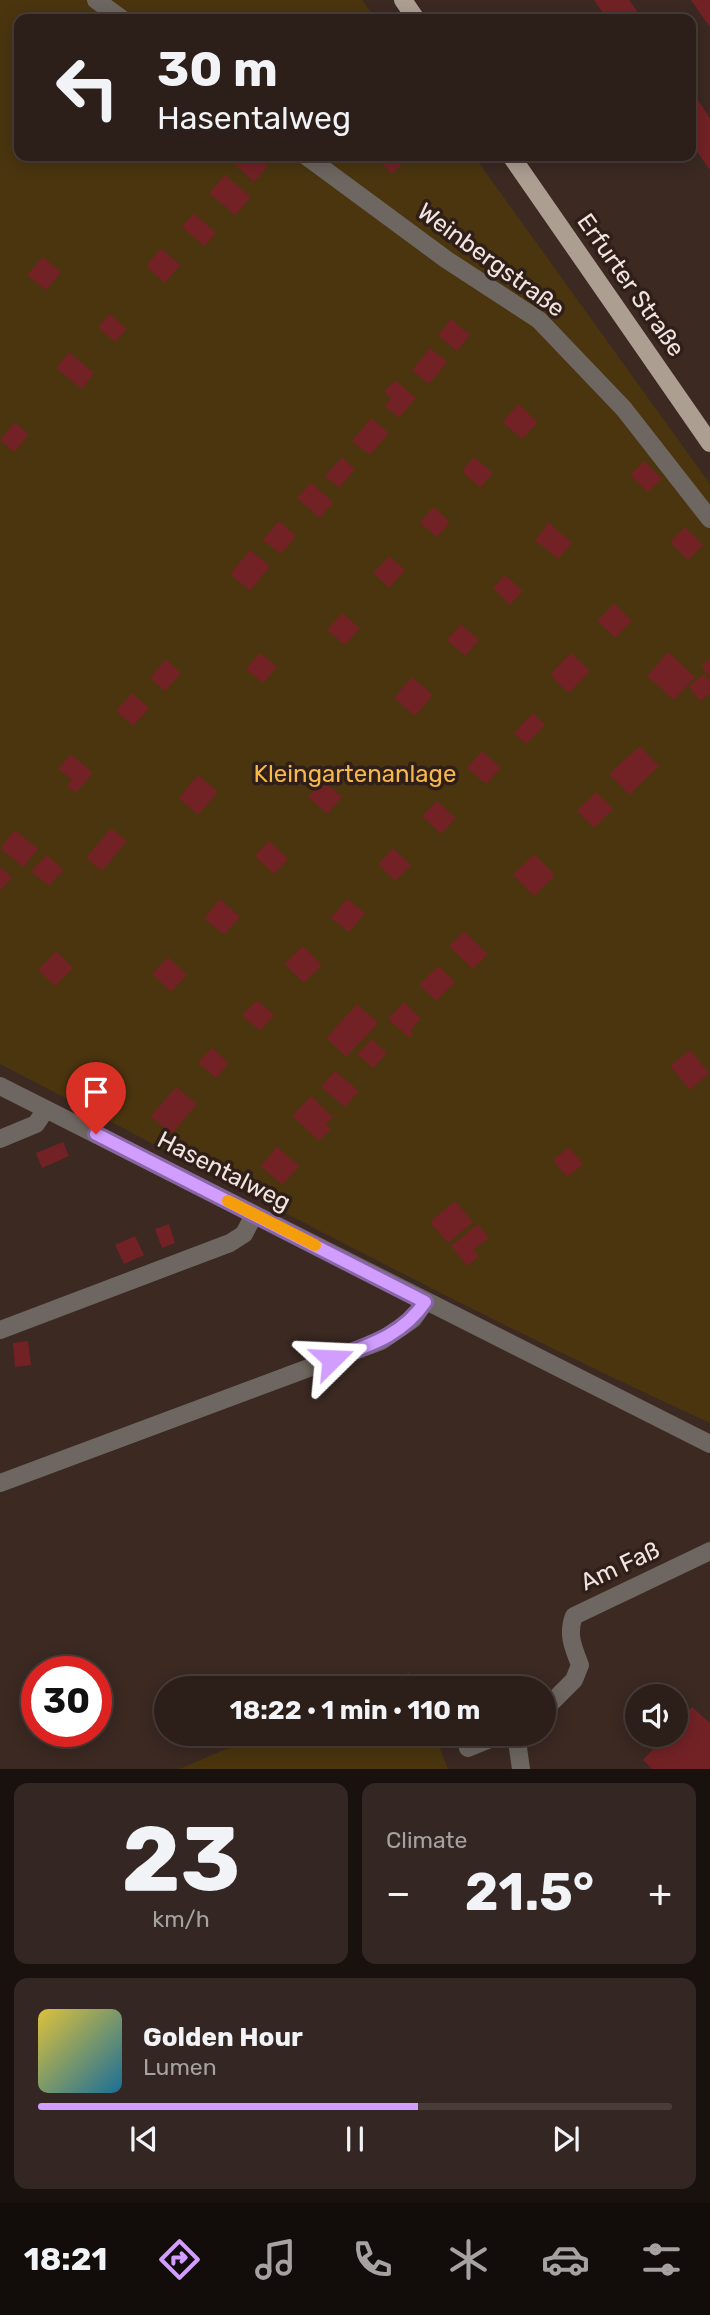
<!DOCTYPE html>
<html lang="en">
<head>
<meta charset="utf-8">
<style>
	:root { --surface:#2c1f1a; --page:#342723; --text:#f1f3f6; --muted:#a6a2a2; --line:#483d39; --accent:#d19dfe }
	body { margin:0; font-family:Rubik,sans-serif; background:var(--page); color:var(--text); height:100vh; display:flex; flex-direction:column; font-size:26px; white-space:nowrap }
	* { box-sizing:border-box; margin:0 }
	p { font-size:23px; color:var(--muted) }
	.icon { flex:none; width:38px; height:38px; fill:none; stroke:currentColor; stroke-width:2; stroke-linecap:round; stroke-linejoin:round }
	.map { position:relative; height:1769px; overflow:hidden }
	.details { display:flex; flex-direction:column; gap:14px; padding:14px; background:#18110e; flex:1 }
	.details>* { flex:none }
	.banner { position:absolute; left:14px; top:14px; width:682px; height:147px; border-radius:14px; box-shadow:0 4px 18px #0003,0 0 0 2px var(--line); background:#2c1f1a; color:var(--text); overflow:hidden }
	.tools { position:absolute; left:625px; top:1684px; display:grid; gap:14px }
	.tools a { display:grid; place-items:center; width:63px; height:63px; border-radius:50%; background:var(--surface); box-shadow:0 4px 18px #0003,0 0 0 2px var(--line); font-size:35px }
	.speed { position:absolute; left:21px; top:1656px; display:flex; gap:14px; font-size:35px; font-weight:700; text-align:center }
	.speed>* { display:grid; place-content:center; width:91px; height:91px; border-radius:50%; background:var(--surface); box-shadow:0 4px 18px #0003,0 0 0 2px var(--line); line-height:1 }
	.speed .limit { border:10px solid #d22; background:#fff; color:#111 }
	.pin { position:absolute; display:grid; place-items:center; width:60px; height:60px; color:#fff; margin:-72px -30px; border-radius:50% 50% 50% 0; rotate:-45deg; box-shadow:0 0 7px #0007 }
	.pin .icon { rotate:45deg }
	.me { position:absolute; width:77px; margin:-38px; rotate:69deg; stroke-linejoin:round; filter:drop-shadow(0 0 5px #0008) }
	.turn { display:flex; align-items:center; gap:24px; height:147px; padding:0 28px; font-size:32px }
	.turn .icon { width:91px; height:91px; stroke-width:2.5 }
	.turn b { display:block; font-size:49px; line-height:60px }
	.big { font-size:52px; font-weight:700; line-height:1.1 }
	.details .tile { flex:1; display:flex; flex-direction:column; justify-content:center; gap:10px; min-width:0; padding:0 24px; border-radius:14px; background:var(--page) }
	.details .dial { align-items:center; gap:0 }
	.dial b { font-size:91px; line-height:1 }
	.song { display:flex; align-items:center; gap:21px }
	.cover { width:84px; height:84px; border-radius:10px; background:linear-gradient(135deg,hsl(50 70% 55%),hsl(200 70% 35%)) }
	.played { height:7px; border-radius:4px; background:linear-gradient(90deg,var(--accent) 60%,var(--line) 60%) }
	.keys { display:flex; justify-content:space-around; direction:ltr }
	.heat { display:flex; justify-content:space-between; align-items:center; font-size:38px; direction:ltr }
	.details .tiles { flex:1; display:grid; gap:14px; grid-template-columns:1fr 1fr }
	.tile:last-child { grid-column:span 2 }
	.trip { position:absolute; left:154px; top:1676px; width:402px; height:70px; border-radius:35px; background:var(--surface); box-shadow:0 4px 18px #0003,0 0 0 2px var(--line); font-weight:700; line-height:70px; text-align:center }
	.menu { display:flex; height:112px; justify-content:space-around; align-items:center; background:#120c0a; color:var(--muted) }
	.menu .icon { width:49px; height:49px }
	.menu .active { color:var(--accent) }
	.menu b { font-size:32px; color:var(--text) }
	.map>svg:first-child { display:block }
	.green { fill:#4a350f }
	.building { fill:#722225 }
	.lines { fill:none; stroke-linecap:round; stroke-linejoin:round }
	.minor { stroke:#6e6660; stroke-width:18 }
	.major { stroke:#ad9e92; stroke-width:18 }
	.route-casing { stroke:#8866a5; stroke-width:18 }
	.route { stroke:#d19dfe; stroke-width:12 }
	.slow { stroke:#f59e0b; stroke-width:12 }
	.labels { text-anchor:middle; stroke-width:7; stroke-linejoin:round; paint-order:stroke }
	.street-label { font-size:24px; fill:#f1e5e1; stroke:#301f19 }
	.park-label { font-size:24px; fill:#f6b84a; stroke:#301f19 }
</style>
</head>
<body>
<div class="map">
<svg width="710" height="1769" viewBox="0 0 710 1769">
	<rect width="100%" height="100%" fill="#3b2922"/>
	<!-- green -->
	<path class="green" d="M0,0H362L376,19H19V156H474L710,484V1423C469,1313 235,1186 0,1064Z
		M410,1672L416,1689H371Z
		M262,1734H434L448,1769H179Z"/>
	<!-- building -->
	<path class="building" d="M594,0H629L643,19H607Z
		M691,0H710V27L702,16Z
		M691,90L710,118V170L691,143Z
		M240,156H257L268,166L254,182L233,163Z
		M375,156H401L406,160L392,174Z
		M225,175L251,197L235,215L209,193Z
		M194,213L216,233L204,246L182,227Z
		M161,248L180,265L165,283L146,266Z
		M43,257L61,272L46,290L27,275Z
		M110,314L127,329L115,342L98,327Z
		M451,319L470,335L457,351L438,335Z
		M430,348L447,362L429,384L412,370Z
		M69,352L94,373L82,389L56,368Z
		M395,380L416,398L399,418L385,406L391,398L384,392Z
		M518,404L538,422L522,439L503,422Z
		M371,418L389,433L370,455L352,441Z
		M15,422L29,435L14,452L0,440Z
		M342,457L355,469L339,488L325,476Z
		M474,457L493,473L480,488L462,471Z
		M644,461L662,479L648,492L630,475Z
		M311,483L333,502L320,518L297,498Z
		M433,507L450,522L437,537L420,523Z
		M279,521L296,536L281,554L263,540Z
		M549,523L572,543L558,559L535,540Z
		M685,527L703,545L688,560L670,542Z
		M250,550L270,566L250,591L230,574Z
		M389,556L405,570L389,588L373,573Z
		M505,575L523,591L510,605L493,588Z
		M614,603L632,621L615,638L597,621Z
		M342,613L360,628L345,645L327,630Z
		M461,624L479,640L465,656L447,640Z
		M668,652L695,677L674,700L647,676Z
		M260,653L277,667L263,683L246,669Z
		M571,653L590,671L569,693L550,675Z
		M166,659L181,673L165,691L150,678Z
		M710,659V677L701,666Z
		M704,674L710,682V693L700,701L689,686Z
		M412,677L433,695L415,716L394,698Z
		M132,693L149,708L133,726L116,711Z
		M533,713L545,725L526,744L514,733Z
		M640,746L659,766L629,795L609,774Z
		M482,751L501,768L486,784L467,768Z
		M71,754L93,773L76,793L67,786L72,780L58,769Z
		M198,775L218,792L198,815L179,798Z
		M323,780L342,797L327,814L308,797Z
		M596,792L613,809L594,828L577,811Z
		M437,801L456,818L441,834L422,816Z
		M111,828L127,841L102,871L86,858Z
		M15,830L38,849L23,867L0,848Z
		M269,841L288,859L274,874L255,856Z
		M393,848L411,865L395,881L378,864Z
		M534,854L555,875L534,896L513,875Z
		M47,855L63,870L49,886L31,871Z
		M0,867L12,877L0,891Z
		M220,899L240,917L224,935L204,918Z
		M347,899L365,913L349,932L331,918Z
		M464,931L488,954L473,969L449,946Z
		M303,946L322,965L304,983L284,964Z
		M56,951L73,968L55,986L38,970Z
		M168,957L187,975L171,992L152,974Z
		M438,966L455,982L436,1001L419,985Z
		M257,1000L274,1015L260,1031L242,1015Z
		M404,1002L421,1019L410,1031L413,1034L409,1038L388,1019Z
		M357,1004L378,1023L346,1057L326,1038Z
		M372,1039L387,1053L373,1068L357,1054Z
		M212,1048L229,1063L216,1078L198,1063Z
		M690,1050L709,1073L690,1090L670,1066Z
		M335,1071L359,1091L345,1107L321,1087Z
		M176,1087L197,1104L171,1134L151,1116Z
		M311,1096L333,1117L326,1124L331,1129L319,1141L292,1116Z
		M63,1142L69,1156L42,1168L36,1153Z
		M277,1147L299,1166L282,1185L261,1166Z
		M569,1147L583,1164L567,1177L553,1160Z
		M455,1201L473,1222L448,1243L430,1222Z
		M169,1224L175,1243L162,1248L155,1229Z
		M478,1224L489,1238L473,1250L479,1256L467,1266L451,1246Z
		M135,1236L144,1255L124,1264L115,1245Z
		M28,1341L31,1365L15,1367L13,1343Z
		M692,1707L710,1723V1769H652L643,1760L667,1734H676V1725Z"/>
	<g class="lines">
		<!-- minor -->
		<path class="minor" d="M96,0L122,19
			M306,156L447,260L539,320L624,409L710,519
			M0,1086L710,1444
			M0,1139L36,1124L46,1109
			M0,1330L230,1243L244,1234L254,1215
			M0,1483L381,1341L413,1319L425,1302
			M544,1710L574,1680L580,1665C573,1647 567,1634 574,1616L710,1551
			M516,1734L521,1769
			M468,1748L502,1734"/>
		<!-- major -->
		<path class="major" d="M403,0L416,19
			M511,156L710,443"/>
	</g>
	<g class="lines">
		<!-- route casing -->
		<g class="route-casing">
			<path id="route" d="M96,1134L425,1302C402,1336 369,1345 332,1359"/>
		</g>
		<!-- route -->
		<use href="#route" class="route"/>
		<!-- slow -->
		<path class="slow" d="M228,1201L315,1245"/>
	</g>
	<g class="labels">
		<!-- street labels -->
		<g class="street-label">
			<text transform="translate(491 260) rotate(36)" y="8">Weinbergstraße</text>
			<text transform="translate(631 285) rotate(55)" y="8">Erfurter Straße</text>
			<text transform="translate(224 1171) rotate(27)" y="8">Hasentalweg</text>
			<text transform="translate(620 1566) rotate(-25)" y="8">Am Faß</text>
		</g>
		<!-- park labels -->
		<g class="park-label">
			<text x="355" y="782">Kleingartenanlage</text>
		</g>
	</g>
</svg>
<div class="tools">
<a><svg class="icon" aria-label="sound" viewBox="0 0 24 24"><path d="M4 9h4l5-4v14l-5-4H4zM17 9q2 3 0 6"/></svg></a>
</div>
<div class="speed"><div class="limit">30</div></div>
<div class="pin" style="left:96px;top:1134px;background:#d93025"><svg class="icon" aria-label="arrive" viewBox="0 0 24 24"><path d="M6 21V4h12l-3 4 3 4H6"/></svg></div>
<svg class="me" style="left:332px;top:1359px" viewBox="-20 -20 40 40"><path d="M0-17L14 15 0 8-14 15z" fill="#d19dfe" stroke="#fff" stroke-width="4"/></svg>
<div class="trip">18:22 · 1 min · 110 m</div>
<div class="banner">
<div class="turn"><svg class="icon" aria-label="left" viewBox="0 0 24 24"><path d="M17 20v-9H6M10 6l-5 5 5 5"/></svg><div><b>30 m</b>Hasentalweg</div></div>
</div>
</div>
<section class="details">
<div class="tiles">
<div class="tile dial"><b>23</b><p>km/h</p></div>
<div class="tile"><p>Climate</p>
<div class="heat"><a>−</a><b class="big">21.5°</b><a>+</a></div>
</div>
<div class="tile">
<div class="song"><i class="cover"></i><div><b>Golden Hour</b><p>Lumen</p></div></div>
<div class="played"></div>
<div class="keys"><svg class="icon" aria-label="previous" viewBox="0 0 24 24"><path d="M18 5L8 12l10 7zM5 5v14"/></svg><svg class="icon" aria-label="pause" viewBox="0 0 24 24"><path d="M8 5v14M16 5v14"/></svg><svg class="icon" aria-label="next" viewBox="0 0 24 24"><path d="M6 5l10 7-10 7zM19 5v14"/></svg></div>
</div>
</div>
</section>
<nav class="menu">
<b>18:21</b>
<svg class="icon active" aria-label="directions" viewBox="0 0 24 24"><path d="M12 3l9 9-9 9-9-9zM9 14v-3h6M13 9l2 2-2 2"/></svg>
<svg class="icon" aria-label="music" viewBox="0 0 24 24"><path d="M9 18V5l10-2v13"/><circle cx="6" cy="18" r="3"/><circle cx="16" cy="16" r="3"/></svg>
<svg class="icon" aria-label="phone" viewBox="0 0 24 24"><path d="M5 4h4l2 5-3 2q2 4 5 5l2-3 5 2v4C11 20 4 13 5 4z"/></svg>
<svg class="icon" aria-label="climate" viewBox="0 0 24 24"><path d="M12 3v18M4 7l16 10M4 17L20 7"/></svg>
<svg class="icon" aria-label="car" viewBox="0 0 24 24"><path d="M5 17H2v-5l4-1 3-4h7l3 4 3 1v5h-3M9 17h6M6 11h13"/><circle cx="7" cy="17" r="2"/><circle cx="17" cy="17" r="2"/></svg>
<svg class="icon" aria-label="filters" viewBox="0 0 24 24"><path d="M4 7h16M4 17h16"/><circle cx="9" cy="7" r="2"/><circle cx="15" cy="17" r="2"/></svg>
</nav>
</body>
</html>
